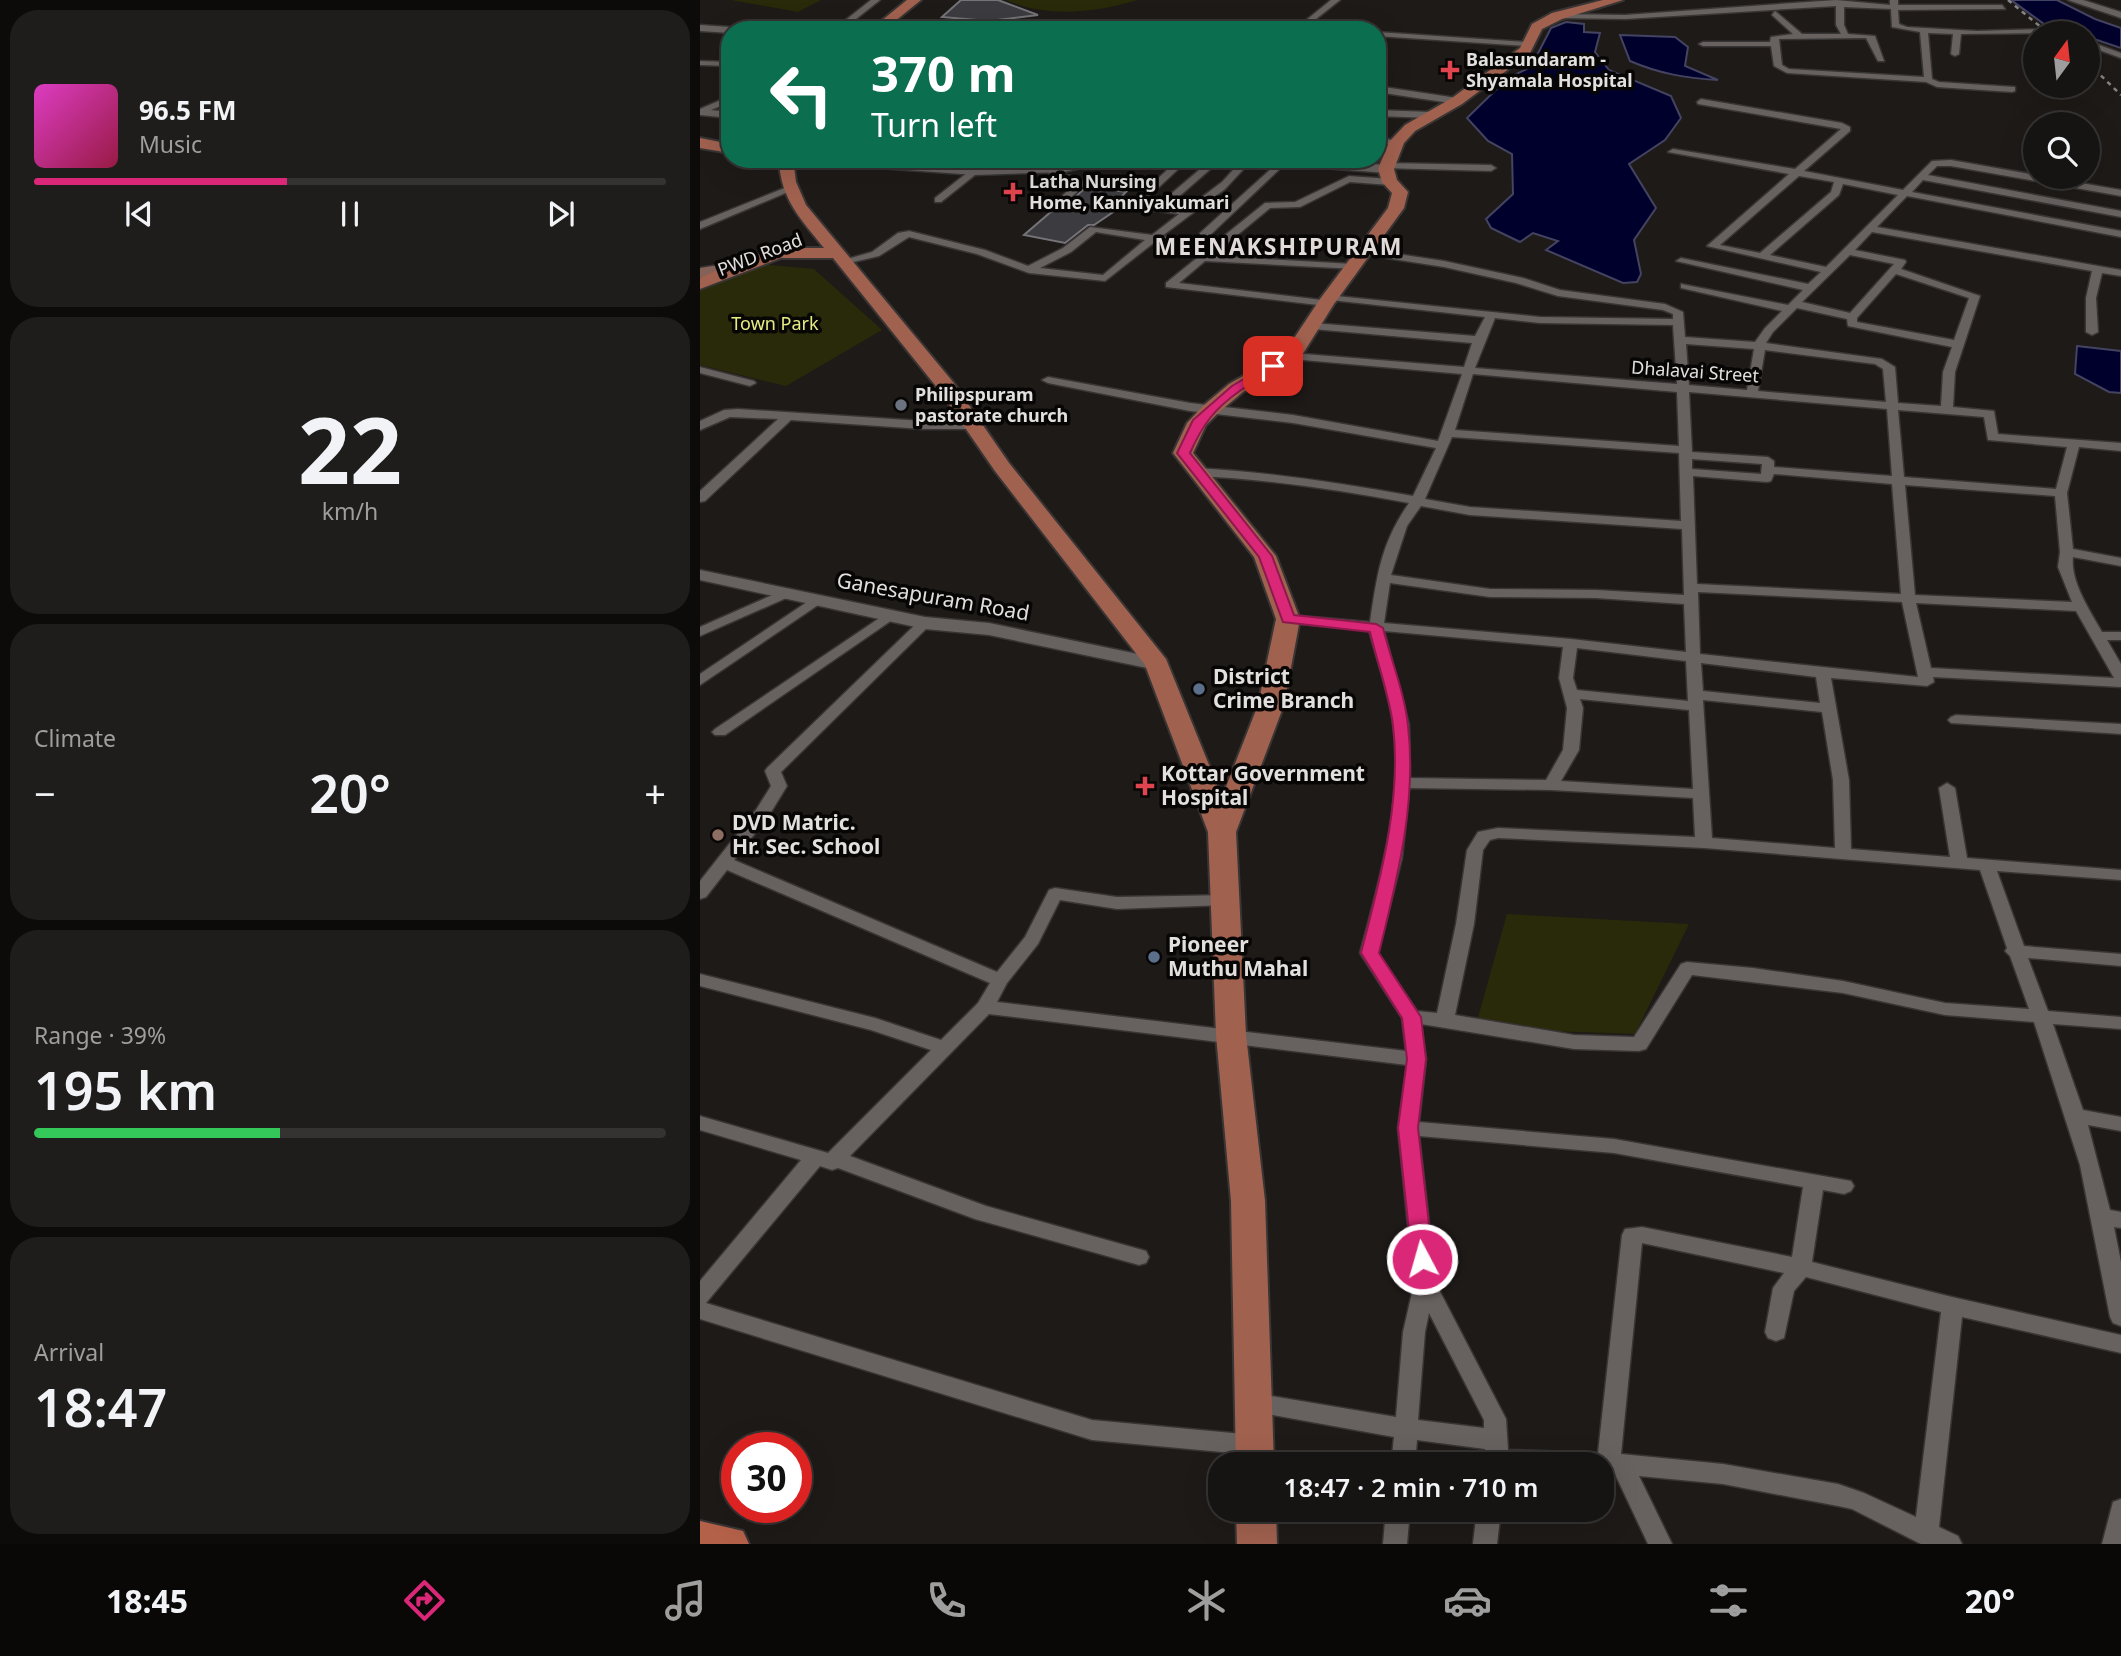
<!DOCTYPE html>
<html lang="en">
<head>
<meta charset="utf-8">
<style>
	:root { --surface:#161412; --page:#1f1d1b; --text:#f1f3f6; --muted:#9e9e9f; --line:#353332; --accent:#db2777 }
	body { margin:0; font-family:"Noto Sans",sans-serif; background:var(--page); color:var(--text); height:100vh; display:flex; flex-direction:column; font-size:26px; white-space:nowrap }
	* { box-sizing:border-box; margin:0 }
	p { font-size:23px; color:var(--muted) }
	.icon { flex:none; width:38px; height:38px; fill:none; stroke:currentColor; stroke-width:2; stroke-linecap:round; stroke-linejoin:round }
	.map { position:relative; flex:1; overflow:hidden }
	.side { display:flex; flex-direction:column; gap:10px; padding:10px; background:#0c0b0a; width:700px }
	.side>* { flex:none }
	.banner { position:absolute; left:21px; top:21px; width:665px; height:147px; border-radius:28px; box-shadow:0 7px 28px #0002,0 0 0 2px var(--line); background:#0b6e4f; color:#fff; overflow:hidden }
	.needle { width:46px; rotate:15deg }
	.controls { position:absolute; left:1323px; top:21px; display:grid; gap:14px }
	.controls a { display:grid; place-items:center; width:77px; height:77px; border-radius:50%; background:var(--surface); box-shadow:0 7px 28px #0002,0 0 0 2px var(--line); font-size:35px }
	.speed { position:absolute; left:21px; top:1432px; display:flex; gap:14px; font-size:35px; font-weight:700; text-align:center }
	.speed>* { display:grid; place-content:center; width:91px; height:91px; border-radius:50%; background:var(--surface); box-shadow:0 7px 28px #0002,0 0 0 2px var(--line); line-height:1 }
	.speed .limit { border:10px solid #d22; background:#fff; color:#111 }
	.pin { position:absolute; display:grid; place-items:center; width:60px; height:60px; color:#fff; margin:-30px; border-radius:14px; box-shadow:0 4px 10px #0006 }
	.me { position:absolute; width:77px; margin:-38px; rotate:354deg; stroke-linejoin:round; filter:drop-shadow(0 0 5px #0008) }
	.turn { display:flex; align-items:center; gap:24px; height:147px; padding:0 35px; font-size:32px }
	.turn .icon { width:91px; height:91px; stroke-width:2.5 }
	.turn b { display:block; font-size:49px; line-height:60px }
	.big { font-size:52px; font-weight:600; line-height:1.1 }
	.side .widget { flex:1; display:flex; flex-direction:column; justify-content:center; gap:10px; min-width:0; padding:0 24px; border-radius:28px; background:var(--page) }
	.side .dial { align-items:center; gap:0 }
	.dial b { font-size:91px; line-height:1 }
	.song { display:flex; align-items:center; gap:21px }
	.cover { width:84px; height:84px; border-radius:10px; background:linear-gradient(135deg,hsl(310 70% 55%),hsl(340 70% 35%)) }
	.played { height:7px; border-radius:4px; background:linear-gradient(90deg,var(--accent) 40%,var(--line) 40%) }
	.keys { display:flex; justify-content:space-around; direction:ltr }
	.heat { display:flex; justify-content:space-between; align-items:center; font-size:38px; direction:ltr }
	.charge { height:10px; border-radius:5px; background:linear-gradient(90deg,#34c759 39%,var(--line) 0) }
	.trip { position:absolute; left:508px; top:1452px; width:406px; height:70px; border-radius:28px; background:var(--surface); box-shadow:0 7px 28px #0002,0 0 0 2px var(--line); font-weight:600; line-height:70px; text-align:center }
	.tabs { display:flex; height:112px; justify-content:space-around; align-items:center; background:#090807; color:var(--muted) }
	.tabs .icon { width:49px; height:49px }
	.tabs .on { color:var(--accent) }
	.tabs b { font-size:32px; color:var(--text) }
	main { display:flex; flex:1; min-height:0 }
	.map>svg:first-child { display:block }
	.green { fill:#282a09 }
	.water { fill:#00002c; stroke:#444361; stroke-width:2 }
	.building { fill:#3c3b3f; stroke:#747378; stroke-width:2 }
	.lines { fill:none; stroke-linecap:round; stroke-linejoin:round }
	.minor-casing { stroke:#383534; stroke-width:3 }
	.tertiary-casing { stroke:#383534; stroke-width:3 }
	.secondary-casing { stroke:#383534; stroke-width:3 }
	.primary-casing { stroke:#383534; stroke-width:4 }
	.trunk-casing { stroke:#383534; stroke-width:4 }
	.minor { fill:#676260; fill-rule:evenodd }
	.tertiary { fill:#676260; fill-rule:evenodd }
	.secondary { fill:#846257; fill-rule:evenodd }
	.primary { fill:#a1614f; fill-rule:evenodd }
	.trunk { fill:#b46149; fill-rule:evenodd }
	.rail { stroke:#888483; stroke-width:2.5; stroke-dasharray:4.5 4.5; stroke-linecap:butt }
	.route { fill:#db2777; stroke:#8e194d; stroke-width:2 }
	.health-dot { fill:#e0444e; stroke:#070605; stroke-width:2.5 }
	.worship-dot { fill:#6b7280; stroke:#070605; stroke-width:2.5 }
	.service-dot { fill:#5c6f8a; stroke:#070605; stroke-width:2.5 }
	.education-dot { fill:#8d6e63; stroke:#070605; stroke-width:2.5 }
	.labels { text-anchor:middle; stroke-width:7; stroke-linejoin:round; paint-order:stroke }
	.far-poi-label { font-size:18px; font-weight:bold; fill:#e2dfde; stroke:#070605; text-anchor:start }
	.far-street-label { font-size:18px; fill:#e2dfde; stroke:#070605 }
	.far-park-label { font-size:18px; fill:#e5ec82; stroke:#070605 }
	.street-label { font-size:21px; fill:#e2dfde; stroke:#070605 }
	.poi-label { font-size:21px; font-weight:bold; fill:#e2dfde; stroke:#070605; text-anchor:start }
	.far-district-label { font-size:23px; font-weight:bold; letter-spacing:2px; fill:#e0dbd8; stroke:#070605 }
</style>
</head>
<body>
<main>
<section class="side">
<div class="widget">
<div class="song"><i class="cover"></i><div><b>96.5 FM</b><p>Music</p></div></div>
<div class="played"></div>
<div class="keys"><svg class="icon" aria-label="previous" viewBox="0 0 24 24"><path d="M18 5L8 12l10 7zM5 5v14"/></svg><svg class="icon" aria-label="pause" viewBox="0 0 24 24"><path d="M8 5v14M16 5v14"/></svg><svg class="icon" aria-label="next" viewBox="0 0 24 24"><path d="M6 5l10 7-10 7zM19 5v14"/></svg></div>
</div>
<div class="widget dial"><b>22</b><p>km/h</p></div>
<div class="widget"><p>Climate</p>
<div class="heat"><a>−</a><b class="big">20°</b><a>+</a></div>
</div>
<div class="widget"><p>Range · 39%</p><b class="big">195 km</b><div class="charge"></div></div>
<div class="widget"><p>Arrival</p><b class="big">18:47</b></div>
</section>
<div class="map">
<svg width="1421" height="1544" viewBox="0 0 1421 1544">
	<rect width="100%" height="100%" fill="#1e1a18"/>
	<!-- green -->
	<path class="green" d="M31,0H121L98,12Z
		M306,0H437C397,13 344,18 306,0Z
		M58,264L114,269L182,330L86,386L0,365V287Z
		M807,914L989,924L935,1034L852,1031L777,1021Z"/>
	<!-- water -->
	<path class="water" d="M1311,0H1357L1395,19L1421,28V48L1388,37V33L1351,29Z
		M866,22L884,24V32L900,33L895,52L909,70L971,96L981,118L965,140L929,164L956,208L934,240L941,274L937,282L923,283L846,250L858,241L833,233L820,242L791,228L786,219L813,194L812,154L788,141L767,118L808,78L831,67L851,28Z
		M920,35L975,37L988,47L985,66L1018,80C986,78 960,74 930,61Z
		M1377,346L1421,351V393L1409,392L1375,374Z"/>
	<!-- building -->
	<path class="building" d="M261,0H298L338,15L289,21L242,17Z
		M387,186L426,192L417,201L428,202L394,225H388L365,243L324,235L360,204H368Z"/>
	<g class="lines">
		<!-- minor casing -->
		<g class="minor-casing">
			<path id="minor" d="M171,0H180L142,30H133Z
				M631,0H640L606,27L626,30H594Z
				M1136,0L1190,5V0H1198V5H1302L1305,9L1198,10L1199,24L1207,27L1277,31L1345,29L1364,33L1261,34L1259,54L1255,56L1251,54L1253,34L1228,33L1232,79L1239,82L1315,87V91L1312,92L1237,87L1226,82L1087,73L1074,66L1071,46H1003L999,44L1003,42H1070L1071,37L1093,34L1072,15L1075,11L1102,34H1141L1136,25V6L925,19L857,18L853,16L857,14L925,15ZM1144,7L1191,9L1192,27L1220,32L1224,77L1089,69L1082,65L1079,39L1166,38L1178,61H1184L1175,36L1148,34L1144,25Z
				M677,32L827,42L831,44L827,46L677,36Z
				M1388,41L1421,53V58L1388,46Z
				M0,61L30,62V66L0,65Z
				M30,96V102L11,110L30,112V118L0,115V109Z
				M1001,99L1142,123L1150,127V131L1104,171L1203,190L1232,161L1251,160L1421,190V196L1251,166H1237L1228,175L1421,211V217L1223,180L1212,192L1421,231V237L1207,196L1177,227L1421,270V276L1402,273L1396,298L1398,332L1392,335L1386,332V298L1392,271L1172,232L1155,250L1205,260L1206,262L1201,269L1280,296L1255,372L1253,407L1294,411L1298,434L1421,443V451L1379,447L1367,493L1373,549L1421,558V566L1373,557C1370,581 1390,611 1402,632H1421V640H1407L1421,664V687L1233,677L1234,682L1227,686L1131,678L1149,780L1151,849L1250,857L1239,788L1247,783L1255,788L1267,858L1421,870V880L1297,871L1324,946L1421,954V966L1328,958L1348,1011L1421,1017V1029L1353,1024L1383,1110L1421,1117V1131L1388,1125L1410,1210L1421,1212V1228L1414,1227L1421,1262V1326L1413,1323L1410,1317L1380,1165L1334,1022L1245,1015L1143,993L992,975L946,1049L939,1051L874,1049L721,1024L726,1059L719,1122L914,1139L1151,1181L1154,1186L1151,1191L1144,1194L1123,1190L1112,1262L1252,1297L1421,1335V1353L1262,1317L1239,1527L1258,1536L1262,1544H1221L1152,1509L1138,1506L1023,1484L939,1476L972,1544H948L915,1474H901V1465H788L785,1449L717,1440L715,1465H691L694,1437L546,1410L543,1403L546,1396L554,1393L696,1417L703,1332L714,1284L698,1128L707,1065L289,1014L150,1156L286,1206L446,1251L449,1257L446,1263L439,1265L275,1219L138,1168L132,1170L120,1166L6,1303L392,1420L554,1435L562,1438L565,1445L562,1452L554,1455L392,1440L0,1319V1281L101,1160L0,1130V1116L128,1153L231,1050L171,1030L0,986V974L175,1018L241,1040L278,1003L290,983L27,870L6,897L0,899V881L56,810L71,786L65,771L67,768L220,620L225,619L232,623L81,772L87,786L68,817L34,860L297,972L325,937L349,890L355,888L417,897L532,895L535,899L526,905L417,909L360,900L338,944L307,983L297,1002L706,1051L702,1018L660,953C679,883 704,798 693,724C689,693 677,661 669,630L588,623L581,619L588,615L670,622C677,575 681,543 709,503C639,490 568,479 496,476L490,472L496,468C569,472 641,483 713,496L736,448L593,423L490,411L348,383L342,380L348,377L490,403L593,415L738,441L762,374L592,359L586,356L592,353L764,367L772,343L613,329L608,326L613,323L775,336L785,317L631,300L627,299V295L840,317L973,319V314L963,310L858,296L816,283L744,267L661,254L660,252L665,249L744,261L823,278L860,290L965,304L983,312L985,337L1055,342L1065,328L1082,311L981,288V284L1088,305L1103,290L976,261L981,258L1108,284L1121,272L1007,246L1089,174L968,152L973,149L1095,169L1141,129L998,104L997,102ZM1099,176L1134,182L1131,192L1060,253L1020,245ZM1143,184L1198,195L1126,267L1070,255L1139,195ZM1150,255L1194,264L1150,313L1102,302ZM1196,274L1269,298L1254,340L1157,322V318ZM1097,308L1147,319L1148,326L1252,347L1243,372L1241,406L1198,403L1195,367L1182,359L1066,343L1073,332ZM795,318L840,323L973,325L977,384L775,368ZM986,344L1054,349L1047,390L989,385ZM1065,350L1175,364L1183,369L1186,402L1058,391ZM773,374L977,392L979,446L755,430ZM989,392L1187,409L1192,476L1074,467V461L1068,457L992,452ZM1198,410L1284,417L1288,440L1367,447L1356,489L1204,477ZM752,437L979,453L981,521L770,507L725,499ZM992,459L1062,464L1061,474L992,469ZM1074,474L1192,484L1201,594L997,584L993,476L1067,482L1071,481ZM1205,485L1355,496L1360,552L1358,567L1372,602L1215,595ZM721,506L770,515L982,529L984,595L896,590L790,589L691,575L707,526ZM690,583L790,597L896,598L984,604L986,652L871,639L684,623ZM998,592L1202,602L1218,677L1000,654ZM1216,603L1376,611L1414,678L1231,668ZM684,631L863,647L859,678L867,708L863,750L846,780L710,778L709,725ZM877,648L986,661L988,701L877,690L873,678ZM1001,663L1116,677L1120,703L1003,691ZM880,699L989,710L993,789L861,781L879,750L883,708ZM1003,700L1122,712L1133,780L1135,848L1012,838ZM709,788L851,790L993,798L995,837L798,828L778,832L767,850L756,924L737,1013L717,1011L678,953L702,858ZM798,838L1004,848L1280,870L1307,948L1305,951L1310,956L1329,1009L1245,1003L1143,981L1053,968L987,962L981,964L934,1037L874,1035L755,1015L774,924L783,850L790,840ZM719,1136L914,1153L1103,1187L1092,1257L942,1227L925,1229L922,1235L898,1453L808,1450L806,1419L736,1284ZM942,1243L1084,1273L1073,1288L1065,1332L1068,1338L1076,1341L1084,1338L1094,1291L1106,1277L1241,1312L1216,1517L1164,1493L1138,1484L1023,1464L921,1454ZM729,1313L784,1420V1428L718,1420L725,1332Z
				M677,110L731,112L735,115L731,118L677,116Z
				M677,137L702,142L697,145L677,143Z
				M479,159H489L442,203L458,205L512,159H522L468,206L486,209L522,182L543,159H553L525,189L462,236L514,244L565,203L595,202L649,176L690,179L695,182L690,185L650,182L600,207L570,208L512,256L653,264L657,265V269L505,261L479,283L630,301L631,303L626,306L466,287V283L508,249L456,241L405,281L329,273L277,254L209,237L179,256L145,264L140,261L172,252L198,233L209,231L285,250L328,266L363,248L390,227L452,235L479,214L434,208L429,205ZM396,232L445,240L403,275L340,268L371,252Z
				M582,159L587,162L585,164L508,237H500V233Z
				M687,163L791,165L796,168L791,171L684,168L682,166Z
				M348,167H354L359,174L378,177L386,184L366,202H360V198L375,184L353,178L346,169Z
				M272,169L280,171L241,202H235V198Z
				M87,187L95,189L0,229V222Z
				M0,367L54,381L56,383L50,386L0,373Z
				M38,409L223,421H273L279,425L273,429H223L91,420L5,501L0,502V491L78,419L30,417L0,430V421L24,410Z
				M86,589L91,590L93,593L91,596L0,636V627Z
				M116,596L121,597L123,600L121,603L0,685V674Z
				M190,611L197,615L195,618L25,735H15L12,732L15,729Z
				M1256,715L1421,724V734L1251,723L1248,720L1251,717Z
				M1421,1499V1544H1402L1413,1502Z
				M686,1510H710L707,1544H683Z
				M777,1510H801L797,1544H773Z"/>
		</g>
		<!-- tertiary casing -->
		<g class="tertiary-casing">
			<path id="tertiary" d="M1368,0H1383L1421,12V18Z
				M0,25L30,27L35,30H30V33L0,31Z
				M677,86L757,98L763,101L757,104L677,92Z
				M105,159H165L275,167L420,159L364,172L275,175L111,163Z
				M553,159H609L686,165L692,169L686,173L559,163Z
				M0,570L225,617L289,623L457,658L467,664L457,670L289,635L225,629L0,580Z"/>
		</g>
		<!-- secondary casing -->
		<g class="secondary-casing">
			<path id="secondary" d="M25,264L30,265L32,268L30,271L0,278V268Z"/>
		</g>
		<!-- primary casing -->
		<g class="primary-casing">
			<path id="primary" d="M207,0H221L184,30H170Z
				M903,0H923L862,19L842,29L830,53L762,104L715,131L704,143L694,169L697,180L708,192L704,208L634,304L599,360L543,392L518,413L506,425L493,453L576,556L600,619L584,705L536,832L546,1035L565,1201L574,1465H536L531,1201L516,1035L508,832L445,665L295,471L239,390L133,258H81L0,289V278L41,259L80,248H124C101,219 81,200 79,161L93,159L96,182L106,205L253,382L309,463L466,659L522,797L558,705L576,619L554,557L473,453L487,423L504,405L529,384L585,352L620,299L688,208L692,193L682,182L678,169L689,142L705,125L752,98L820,48L832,24L852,13Z
				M0,138L30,144V153L0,148Z
				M536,1510H576L577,1544H537Z"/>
		</g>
		<!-- trunk casing -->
		<g class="trunk-casing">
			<path id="trunk" d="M0,1521L43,1531L49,1544H0Z"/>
		</g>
		<!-- minor -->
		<use href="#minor" class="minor"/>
		<!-- tertiary -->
		<use href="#tertiary" class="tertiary"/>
		<!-- secondary -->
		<use href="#secondary" class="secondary"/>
		<!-- primary -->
		<use href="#primary" class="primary"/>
		<!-- trunk -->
		<use href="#trunk" class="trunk"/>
		<!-- rail -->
		<path class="rail" d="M1308,0L1348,33
			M1388,63L1421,95"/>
	</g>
	<!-- route -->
	<path class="route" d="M569,364L579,366C568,376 554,382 541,390C514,409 503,424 490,453L572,556L594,615L676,624L683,628C691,660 705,694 708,726C717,803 697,879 679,953L721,1017L726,1059L718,1128L733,1259L730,1265L722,1268L715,1265L712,1259L698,1128L707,1059L702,1018L661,953C680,879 702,802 693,725C689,694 677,662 670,632L583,622L559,557L477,453L493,420L532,386Z"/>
	<!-- markers -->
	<g class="health-dot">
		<path d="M746.5 59.5h7v7h7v7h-7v7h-7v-7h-7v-7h7z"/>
		<path d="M309.5 181.5h7v7h7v7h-7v7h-7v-7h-7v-7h7z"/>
		<path d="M441.5 775.5h7v7h7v7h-7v7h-7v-7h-7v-7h7z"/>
	</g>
	<circle class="worship-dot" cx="201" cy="405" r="7"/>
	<g class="service-dot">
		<circle cx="499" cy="689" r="7"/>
		<circle cx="454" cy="957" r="7"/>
	</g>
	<circle class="education-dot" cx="18" cy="835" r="7"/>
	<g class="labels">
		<!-- far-poi labels -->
		<g class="far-poi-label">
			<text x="766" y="66">Balasundaram -<tspan x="766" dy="21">Shyamala Hospital</tspan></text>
			<text x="329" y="188">Latha Nursing<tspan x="329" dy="21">Home, Kanniyakumari</tspan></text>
			<text x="215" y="401">Philipspuram<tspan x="215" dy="21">pastorate church</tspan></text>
		</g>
		<!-- far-street labels -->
		<g class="far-street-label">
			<text transform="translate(60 255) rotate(-21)" y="6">PWD Road</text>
			<text transform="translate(995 372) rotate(4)" y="6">Dhalavai Street</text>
		</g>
		<!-- far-park labels -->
		<g class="far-park-label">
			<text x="75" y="330">Town Park</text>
		</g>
		<!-- street labels -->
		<g class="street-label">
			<text transform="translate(233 597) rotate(10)" y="7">Ganesapuram Road</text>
		</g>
		<!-- poi labels -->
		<g class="poi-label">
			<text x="513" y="684">District<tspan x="513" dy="24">Crime Branch</tspan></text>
			<text x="461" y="781">Kottar Government<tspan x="461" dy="24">Hospital</tspan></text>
			<text x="32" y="830">DVD Matric.<tspan x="32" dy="24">Hr. Sec. School</tspan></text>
			<text x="468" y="952">Pioneer<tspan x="468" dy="24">Muthu Mahal</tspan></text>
		</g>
		<!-- far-district labels -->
		<g class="far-district-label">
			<text x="579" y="255">MEENAKSHIPURAM</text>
		</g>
	</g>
</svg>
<div class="controls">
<a><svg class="needle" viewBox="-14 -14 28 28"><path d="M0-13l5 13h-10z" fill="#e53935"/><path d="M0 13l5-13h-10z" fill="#9e9e9f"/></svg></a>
<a><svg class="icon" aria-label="search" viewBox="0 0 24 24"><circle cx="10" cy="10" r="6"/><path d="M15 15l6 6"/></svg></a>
</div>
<div class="speed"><div class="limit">30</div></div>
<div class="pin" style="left:573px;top:366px;background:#d93025"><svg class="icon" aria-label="arrive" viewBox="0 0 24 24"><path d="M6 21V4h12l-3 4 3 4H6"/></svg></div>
<svg class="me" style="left:722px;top:1259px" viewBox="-20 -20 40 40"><circle r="17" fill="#db2777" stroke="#fff" stroke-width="3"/><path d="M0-11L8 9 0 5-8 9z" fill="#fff"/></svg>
<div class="trip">18:47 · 2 min · 710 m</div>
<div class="banner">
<div class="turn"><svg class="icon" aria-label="left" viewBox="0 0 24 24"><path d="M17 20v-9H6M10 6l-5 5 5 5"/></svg><div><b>370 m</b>Turn left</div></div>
</div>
</div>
</main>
<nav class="tabs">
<b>18:45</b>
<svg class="icon on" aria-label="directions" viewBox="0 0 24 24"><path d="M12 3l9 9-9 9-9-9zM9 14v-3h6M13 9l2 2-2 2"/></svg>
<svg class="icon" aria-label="music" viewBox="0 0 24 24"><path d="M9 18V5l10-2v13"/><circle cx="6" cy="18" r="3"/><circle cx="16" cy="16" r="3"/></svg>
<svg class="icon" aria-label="phone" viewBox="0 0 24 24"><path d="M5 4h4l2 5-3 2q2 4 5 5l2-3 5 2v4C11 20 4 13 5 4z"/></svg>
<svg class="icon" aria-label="climate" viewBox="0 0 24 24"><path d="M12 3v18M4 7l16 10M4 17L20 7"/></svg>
<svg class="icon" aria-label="car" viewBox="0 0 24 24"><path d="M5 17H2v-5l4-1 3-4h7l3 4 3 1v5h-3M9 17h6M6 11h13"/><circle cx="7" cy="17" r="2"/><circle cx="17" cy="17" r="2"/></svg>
<svg class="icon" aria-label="filters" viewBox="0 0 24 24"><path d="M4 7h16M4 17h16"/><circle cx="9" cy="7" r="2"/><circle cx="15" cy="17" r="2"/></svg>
<b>20°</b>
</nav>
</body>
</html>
